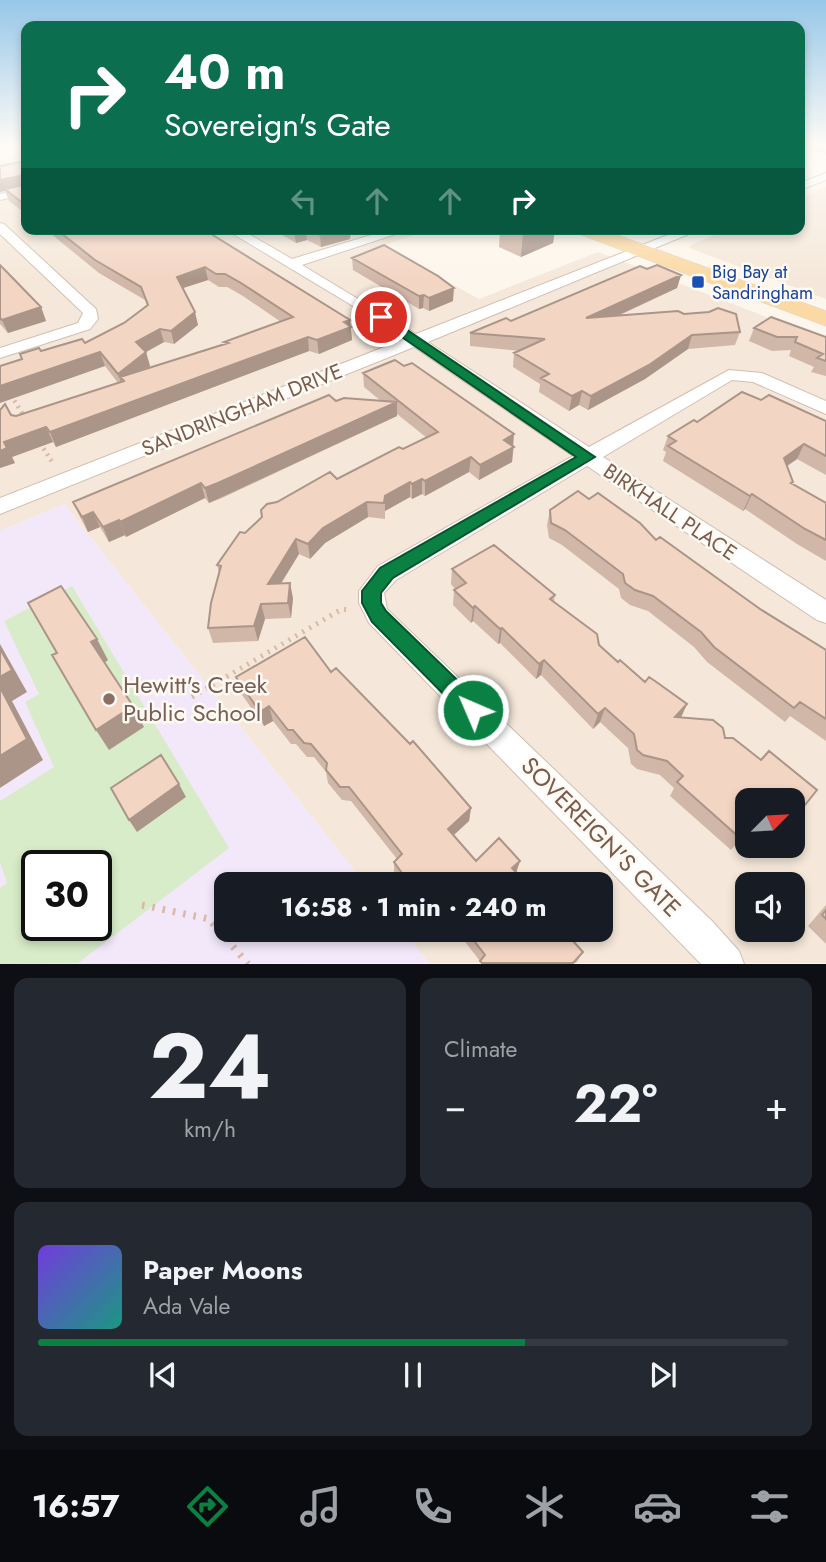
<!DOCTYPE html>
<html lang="en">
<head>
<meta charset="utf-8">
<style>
	:root { --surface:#171b24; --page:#242831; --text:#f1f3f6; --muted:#9ea1a6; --line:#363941; --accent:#0b8043 }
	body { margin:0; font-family:Jost,sans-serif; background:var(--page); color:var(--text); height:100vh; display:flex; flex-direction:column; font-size:26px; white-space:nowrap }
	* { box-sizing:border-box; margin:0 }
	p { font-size:23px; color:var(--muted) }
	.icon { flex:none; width:38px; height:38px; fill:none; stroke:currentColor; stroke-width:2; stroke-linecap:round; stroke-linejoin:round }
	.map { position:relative; height:964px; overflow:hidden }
	.side { display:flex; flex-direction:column; gap:14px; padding:14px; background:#0d0f14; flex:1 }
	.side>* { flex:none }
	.banner { position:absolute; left:21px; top:21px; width:784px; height:214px; border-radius:14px; box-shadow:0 4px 10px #0003; background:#0b6e4f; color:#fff; overflow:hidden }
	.needle { width:46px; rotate:66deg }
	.fabs { position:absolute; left:735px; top:788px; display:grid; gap:14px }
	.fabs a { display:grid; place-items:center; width:70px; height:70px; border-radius:14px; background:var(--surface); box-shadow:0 4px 10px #0003; font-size:35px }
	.speed { position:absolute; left:21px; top:850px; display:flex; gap:14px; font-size:35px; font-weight:700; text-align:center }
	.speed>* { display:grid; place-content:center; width:91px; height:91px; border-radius:50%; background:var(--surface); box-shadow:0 4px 10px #0003; line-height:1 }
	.speed .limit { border:4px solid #111; border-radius:10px; background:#fff; color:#111 }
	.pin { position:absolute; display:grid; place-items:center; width:60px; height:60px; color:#fff; margin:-30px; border:4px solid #fff; border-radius:50%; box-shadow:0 2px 7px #0007 }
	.me { position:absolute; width:77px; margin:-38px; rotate:315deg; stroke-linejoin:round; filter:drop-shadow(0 0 5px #0008) }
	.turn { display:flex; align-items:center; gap:24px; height:147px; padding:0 28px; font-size:32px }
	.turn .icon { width:91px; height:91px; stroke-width:2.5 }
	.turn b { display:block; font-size:49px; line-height:60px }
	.lanes { display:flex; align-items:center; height:66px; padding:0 28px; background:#0003; justify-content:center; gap:35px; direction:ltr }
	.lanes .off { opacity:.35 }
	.big { font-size:52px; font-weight:700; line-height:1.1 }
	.side .tile { flex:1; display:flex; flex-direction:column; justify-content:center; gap:10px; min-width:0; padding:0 24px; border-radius:14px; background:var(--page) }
	.side .dial { align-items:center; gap:0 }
	.dial b { font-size:91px; line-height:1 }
	.song { display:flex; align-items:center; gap:21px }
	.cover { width:84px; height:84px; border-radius:10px; background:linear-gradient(135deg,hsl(260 70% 55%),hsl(170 70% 35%)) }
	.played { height:7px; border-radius:4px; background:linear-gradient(90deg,var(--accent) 65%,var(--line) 65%) }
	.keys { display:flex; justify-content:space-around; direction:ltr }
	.heat { display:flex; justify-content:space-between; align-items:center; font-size:38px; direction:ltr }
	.side .tiles { flex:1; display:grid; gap:14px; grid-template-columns:1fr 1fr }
	.tile:last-child { grid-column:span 2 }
	.trip { position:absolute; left:214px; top:872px; width:399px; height:70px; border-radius:14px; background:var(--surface); box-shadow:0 4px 10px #0003; font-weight:700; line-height:70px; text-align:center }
	.menu { display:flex; height:112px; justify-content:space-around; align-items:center; background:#090b0e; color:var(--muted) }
	.menu .icon { width:49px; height:49px }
	.menu .selected { color:var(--accent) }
	.menu b { font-size:32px; color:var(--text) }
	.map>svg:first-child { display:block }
	.residential { fill:#f5e8da; fill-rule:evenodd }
	.education { fill:#f3e8fa; fill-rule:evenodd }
	.green { fill:#d8ecc9; fill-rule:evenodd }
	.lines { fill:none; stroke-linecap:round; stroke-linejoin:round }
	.minor-casing { stroke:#d1beb0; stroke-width:2 }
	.primary-casing { stroke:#dad1cd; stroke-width:1 }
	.path-far3 { stroke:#d9b8a5; stroke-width:2.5; stroke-dasharray:1 2.5; stroke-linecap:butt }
	.path-far2 { stroke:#d9b8a5; stroke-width:4.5; stroke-dasharray:2 4.5; stroke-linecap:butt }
	.path-far1 { stroke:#d9b8a5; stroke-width:5; stroke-dasharray:2 6; stroke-linecap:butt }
	.path { stroke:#d9b8a5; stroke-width:7; stroke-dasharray:2.5 8; stroke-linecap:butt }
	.minor { fill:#fff; fill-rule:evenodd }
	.primary { fill:#fbd9a5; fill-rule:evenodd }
	.wall { fill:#d1b7a8; fill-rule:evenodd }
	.shaded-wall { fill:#aa9588 }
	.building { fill:#f3d5c3; stroke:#aa9588; stroke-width:2 }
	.route { fill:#0b8043; stroke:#07532c; stroke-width:2 }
	.transit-dot { fill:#1a4fb4; stroke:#fffaf3; stroke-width:2.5 }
	.education-dot { fill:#8d6e63; stroke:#fffaf3; stroke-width:2.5 }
	.labels { text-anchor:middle; stroke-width:5; stroke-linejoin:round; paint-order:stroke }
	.far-transit-label { font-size:18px; fill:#164399; stroke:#fffaf3; text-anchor:start }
	.street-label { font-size:21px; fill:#7a5c4d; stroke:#fffaf3 }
	.near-education-label { font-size:24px; fill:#785e54; stroke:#fffaf3; text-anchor:start }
	.near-street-label { font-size:24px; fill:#7a5c4d; stroke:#fffaf3 }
</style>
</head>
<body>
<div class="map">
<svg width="826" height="964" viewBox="0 0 826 964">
	<rect width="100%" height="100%" fill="#fdf6ec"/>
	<!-- residential -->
	<path class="residential" d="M26,155V229H420L411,236L382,246L479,299L598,252L826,340V963H429L402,929H600V884H365L64,504L0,531V159ZM747,800H793V845H747ZM747,884H793V929H747Z
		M826,187V299L689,248L691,245L728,229H800V198Z"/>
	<!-- education -->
	<path class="education" d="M64,504L365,884H226V929H402L429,963L0,964V531ZM37,866H96V926H37Z"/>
	<!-- green -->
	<path class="green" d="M72,586L229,848L78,963L0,964V888L7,883L0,863V801L54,767L25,702L39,694L4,621ZM37,866H96V926H37Z"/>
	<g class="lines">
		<!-- minor casing -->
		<g class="minor-casing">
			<path id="minor" d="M826,173V180L800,190V183Z
				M26,188V194L0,200V194Z
				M0,223L4,224L96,309L98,319L90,329L0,358V348L78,323L83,313L0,234Z
				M225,229H240L292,259L391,229H411L302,265L416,334L683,229H701L428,342L589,447L729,370L762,373L826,401V414L753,382L732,380L603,457L826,600V623L817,620L587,466L396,580L384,593L387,609L712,921L739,951L744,964H701L369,623L359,603V591L378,566L573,456L414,347L0,514V498L402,340L363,312Z"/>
		</g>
		<!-- primary casing -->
		<g class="primary-casing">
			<path id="primary" d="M574,229H601L826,311V326L576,233Z"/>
		</g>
		<!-- path-far3 -->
		<path class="path-far3" d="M0,148L13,145"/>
		<!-- path-far2 -->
		<path class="path-far2" d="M11,395L25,418
			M40,443L54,465"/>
		<!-- path-far1 -->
		<path class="path-far1" d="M192,697L342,609L351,610"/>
		<!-- path -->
		<path class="path" d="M142,905L209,919L248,964"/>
		<!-- minor -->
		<use href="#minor" class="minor"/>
		<!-- primary -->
		<use href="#primary" class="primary"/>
	</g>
	<!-- wall -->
	<path class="wall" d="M800,145H826V154L800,148Z
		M26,161V214L9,201L5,191L0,192Z
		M45,229H203L350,320L352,340L319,354L309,351L56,447L53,442L12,457L15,463L0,468L11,415L16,416L118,383L105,366L22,359L41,351L85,343L124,323L147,305L145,300L99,273ZM208,280L219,287H227L243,296L281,322L224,342L225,344L147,369L150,366L146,352L164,342L174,344L198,325L183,288Z
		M272,229H351L350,239L321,247L307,240L296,243Z
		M500,229H555L553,243L521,257L499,247Z
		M352,258L453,301L429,311L423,308L419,309L353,270Z
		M0,265L41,307L46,321L8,333L0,324Z
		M647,269L681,275L677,288L618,316L684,314L740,332L735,345L688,349L645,379L588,410L579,405L569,411L539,392L540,384L513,367L514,353L520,351L470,346V333L511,321Z
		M754,328L826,337V376L811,372L814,367L789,356L791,350L772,351L749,341Z
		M363,373L513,446L514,447L512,462L479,480L469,472L425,496L422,494L412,499L410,497L385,511V519L368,517L325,543L310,559L299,554L281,584L293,598L291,618L265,619L258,641L213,643L208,628L219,573L217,565L245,533L277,502L337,479L427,438L397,414V416L222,498L209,503L205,498L126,537L125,535L109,542L100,527L88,532L80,517L73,502L336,401H381L364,387Z
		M761,400L826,421V475L797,459L787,466L792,484L826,503V561L797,544L745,509L743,511L663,461L666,452L663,450L668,436L697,422Z
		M589,499L826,650V741L790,716L785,722L707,662L694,647L648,611L630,605L621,598L619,589L562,545L549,538L547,525L550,510Z
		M452,569L555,595L554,601L618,662L645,682L687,704L681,718L725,738L747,800V844L741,838L731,850L670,796L674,788L660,775L637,769L631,764L628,748L600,722L593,729L541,675L536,679L500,643L498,644L473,621L471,623L453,605L454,590L455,589L451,584Z
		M331,672L471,808L469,821L454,835L476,861H520L516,872L527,884H402L394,874V862L397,859L351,801L342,800L328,783L326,772L314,757H307L296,744H291L273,721L264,726L240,692L236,677Z
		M749,845H772L761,857Z
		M826,905V944L808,926Z
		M455,929H568L565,932L583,952L576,963H480V961Z"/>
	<!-- shaded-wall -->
	<path class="shaded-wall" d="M24,175L26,186L0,192V180Z
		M301,229H306L307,240L296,243L294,231Z
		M340,229H351L350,239L321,247L320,235Z
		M534,229H555L553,243L521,257L523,233Z
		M205,267L208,280L180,289L177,277Z
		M681,275L677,288L584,331L586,318Z
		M454,288L453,301L429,311V298Z
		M424,295L423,308L419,309V296Z
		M41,307L46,321L8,333L2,320Z
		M195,312L198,325L174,344L171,331Z
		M350,320L352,340L319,354L317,340L344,322Z
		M160,329L164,342L146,352L150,366L126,386L124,381L120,377L124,387L123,388L118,374L136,342Z
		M692,335L688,349L645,379L588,410L591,396Z
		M308,337L309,351L56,447L50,432Z
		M100,352L105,366L0,403V386Z
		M582,391L579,405L569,411L572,396Z
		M397,402V416L209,503L205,488Z
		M46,427L53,442L12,457L15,463L0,468V451L4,442Z
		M514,434L512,462L479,480L480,465L504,440Z
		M804,444L797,459L777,473L784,458Z
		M471,457L469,472L425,496V481Z
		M422,479V494L412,499V484Z
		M410,482V497L385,511V519V496Z
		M201,483L205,498L126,537L120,522Z
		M752,494L745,509L743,511L750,496Z
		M367,502L368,517L325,543L310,559L308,544L323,528Z
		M93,512L100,527L88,532L82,517Z
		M119,520L125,535L109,542L103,527Z
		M296,539L299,554L271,599L268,584Z
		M290,583L293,598L291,618L288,603Z
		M261,604L265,619L258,641L254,626Z
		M475,606L473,621L471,623L473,608Z
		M502,628L500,643L498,644L500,629Z
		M97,639L108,660L103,664L91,642Z
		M0,644L27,692L12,701L43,760L0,788Z
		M544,660L541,675L536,679L539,664Z
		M687,704L680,719L675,717Z
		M133,706L144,727L109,750L96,730Z
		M269,706L273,721L264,726L260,712Z
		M605,708L600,722L593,729L598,714Z
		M179,784L186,797L137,832L129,820Z
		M471,808L469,821L447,841L448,829Z
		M520,861L516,873L512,868Z"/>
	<!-- building -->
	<path class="building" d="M26,161V206L5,189L24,185V175L0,180V166Z
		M56,229H203L350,320L344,322L351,327L317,340L308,337L50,432L46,427L4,442L7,448L0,451V410L5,404L11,415L16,416L124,381L120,377L228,343L224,342L293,317L241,283L225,274H216L205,267L177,277L195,312L171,331L160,329L136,342L146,352L118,374L100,352L0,386V366L22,359L20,354L39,348L41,351L82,339L85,343L124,323L148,305L141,287L95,260Z
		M309,229H341L320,235Z
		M513,229H534L523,233Z
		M384,245L438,276L454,288L429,298L424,295L419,296L352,258Z
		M0,265L41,307L2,320L0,318Z
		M657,265L681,275L586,318L678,311L684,314L709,312L718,308L736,314L740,332L692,335L649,365L591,396L582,391L572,396L541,378L549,374L514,353L545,339L470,333L506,318L511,321L640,266L647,269Z
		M771,317L826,337V361L817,358L823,354L795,342L797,337H777L754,328Z
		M395,360L404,366L412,363L514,434L504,440L514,447L480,465L471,457L425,481L422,479L412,484L410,482L385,496L384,503L367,502L323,528L308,544L296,539L268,584L290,583L288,603L261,604L254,626L208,628L211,603L221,566L217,565L240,532L245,533L262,517L261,510L267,504L277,502L330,472L337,479L399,447L403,449L438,432L363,373Z
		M742,392L761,400L769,395L826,421V456L804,444L784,458L793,482L791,483L826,503V540L805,529L752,494L750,496L668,446L676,441L668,436L694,420L697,422Z
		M329,395L336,401L344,398L397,402L218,483L205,488L201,483L120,522L119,520L103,527L93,512L82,517L73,502Z
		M578,491L589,499L598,493L640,523L656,540L660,537L760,609L826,650V719L800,702L794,708L714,647L701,632L653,596L635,590L625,583L623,574L565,530L551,523L550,510Z
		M494,545L555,595L550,599L597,634L599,645L618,662L620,660L645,682L649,677L655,681L687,704L675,717L713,720L723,728L725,738H733L761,760L769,751L817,790L793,820V800H747V830L740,838L677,782L683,776L667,761L643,755L637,750L634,734L605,708L598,714L544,660L539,664L502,628L500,629L475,606L473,608L454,590L466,583L452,569Z
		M61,586L97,639L91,642L133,706L96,730L52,655L57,653L28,603Z
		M305,637L331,672L336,668L410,744L413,741L471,808L448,829L476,861L499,838L520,861L512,868L527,884H410L394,862L402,854L349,787H340L326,770L327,763L311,744L304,743L293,730H288L269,706L260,712L236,677Z
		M0,649L12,670L0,677Z
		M0,687L27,739L0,756Z
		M161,755L179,784L129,820L111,788Z
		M826,910V919L822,915Z
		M465,929H563V930L583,952L573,963H482L480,961L485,955Z"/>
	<!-- sky -->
	<linearGradient id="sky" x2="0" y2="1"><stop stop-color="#97c7e8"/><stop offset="0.52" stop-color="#fefbf6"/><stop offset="1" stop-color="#fefbf6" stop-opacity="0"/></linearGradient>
	<rect width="826" height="280" fill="url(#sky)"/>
	<!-- route -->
	<path class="route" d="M377,315H385L595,457L393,578L381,593V603L386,611L481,703L484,710L481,717L473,720L466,717L372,622L362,603V591L380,568L576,457L377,320Z"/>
	<!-- markers -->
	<rect class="transit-dot" x="691" y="275" width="14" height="14" rx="3.5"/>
	<circle class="education-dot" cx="109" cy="699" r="7"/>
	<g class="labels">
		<!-- far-transit labels -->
		<g class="far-transit-label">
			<text x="712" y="278">Big Bay at<tspan x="712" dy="21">Sandringham</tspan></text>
		</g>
		<!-- street labels -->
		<g class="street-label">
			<text transform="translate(242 410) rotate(-22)" y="7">SANDRINGHAM DRIVE</text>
			<text transform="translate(670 512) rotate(34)" y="7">BIRKHALL PLACE</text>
		</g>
		<!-- near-education labels -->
		<g class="near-education-label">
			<text x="123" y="693">Hewitt's Creek<tspan x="123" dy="28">Public School</tspan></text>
		</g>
		<!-- near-street labels -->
		<g class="near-street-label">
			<text transform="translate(601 837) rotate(45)" y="8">SOVEREIGN'S GATE</text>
		</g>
	</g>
</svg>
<div class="fabs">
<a><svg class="needle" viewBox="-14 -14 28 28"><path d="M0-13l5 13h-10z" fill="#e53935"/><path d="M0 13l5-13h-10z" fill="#9ea1a6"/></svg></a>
<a><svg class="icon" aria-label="sound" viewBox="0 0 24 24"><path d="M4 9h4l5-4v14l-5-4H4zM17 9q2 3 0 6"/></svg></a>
</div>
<div class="speed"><div class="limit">30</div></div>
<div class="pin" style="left:381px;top:317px;background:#d93025"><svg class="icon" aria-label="arrive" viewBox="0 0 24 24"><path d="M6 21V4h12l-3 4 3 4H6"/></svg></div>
<svg class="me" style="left:473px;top:710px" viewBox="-20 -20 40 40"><circle r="17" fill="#0b8043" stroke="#fff" stroke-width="3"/><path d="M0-11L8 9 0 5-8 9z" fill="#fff"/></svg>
<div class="trip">16:58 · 1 min · 240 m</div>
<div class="banner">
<div class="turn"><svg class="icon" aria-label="right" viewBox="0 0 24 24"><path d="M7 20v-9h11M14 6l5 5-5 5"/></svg><div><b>40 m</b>Sovereign's Gate</div></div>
<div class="lanes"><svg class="icon off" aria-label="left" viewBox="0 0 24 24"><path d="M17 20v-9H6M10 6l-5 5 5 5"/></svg><svg class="icon off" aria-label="ahead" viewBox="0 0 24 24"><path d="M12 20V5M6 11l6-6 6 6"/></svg><svg class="icon off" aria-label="ahead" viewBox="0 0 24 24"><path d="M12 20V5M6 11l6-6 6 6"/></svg><svg class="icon" aria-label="right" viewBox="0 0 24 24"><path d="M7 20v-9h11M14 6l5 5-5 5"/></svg></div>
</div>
</div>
<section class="side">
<div class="tiles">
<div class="tile dial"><b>24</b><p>km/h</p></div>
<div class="tile"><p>Climate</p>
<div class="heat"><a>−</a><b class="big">22°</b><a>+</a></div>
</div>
<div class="tile">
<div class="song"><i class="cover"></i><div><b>Paper Moons</b><p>Ada Vale</p></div></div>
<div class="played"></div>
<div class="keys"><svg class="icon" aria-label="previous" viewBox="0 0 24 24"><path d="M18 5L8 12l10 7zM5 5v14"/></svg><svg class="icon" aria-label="pause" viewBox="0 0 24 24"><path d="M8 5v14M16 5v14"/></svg><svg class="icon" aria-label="next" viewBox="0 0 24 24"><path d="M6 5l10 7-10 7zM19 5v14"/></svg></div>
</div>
</div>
</section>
<nav class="menu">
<b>16:57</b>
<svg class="icon selected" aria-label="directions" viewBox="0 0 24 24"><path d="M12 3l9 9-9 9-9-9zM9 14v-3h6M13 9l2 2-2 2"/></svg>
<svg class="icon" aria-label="music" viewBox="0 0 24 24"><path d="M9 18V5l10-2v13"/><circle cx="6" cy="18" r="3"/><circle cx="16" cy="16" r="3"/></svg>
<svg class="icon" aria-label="phone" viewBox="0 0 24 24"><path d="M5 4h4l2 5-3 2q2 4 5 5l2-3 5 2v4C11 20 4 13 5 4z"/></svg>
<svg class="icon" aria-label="climate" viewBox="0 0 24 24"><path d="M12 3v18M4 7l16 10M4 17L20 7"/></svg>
<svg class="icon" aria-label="car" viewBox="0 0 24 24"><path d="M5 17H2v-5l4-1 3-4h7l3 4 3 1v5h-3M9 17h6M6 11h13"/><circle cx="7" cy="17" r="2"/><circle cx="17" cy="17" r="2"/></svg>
<svg class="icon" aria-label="filters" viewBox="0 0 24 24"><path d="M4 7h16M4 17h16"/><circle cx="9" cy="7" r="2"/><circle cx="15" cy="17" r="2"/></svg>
</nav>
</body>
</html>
